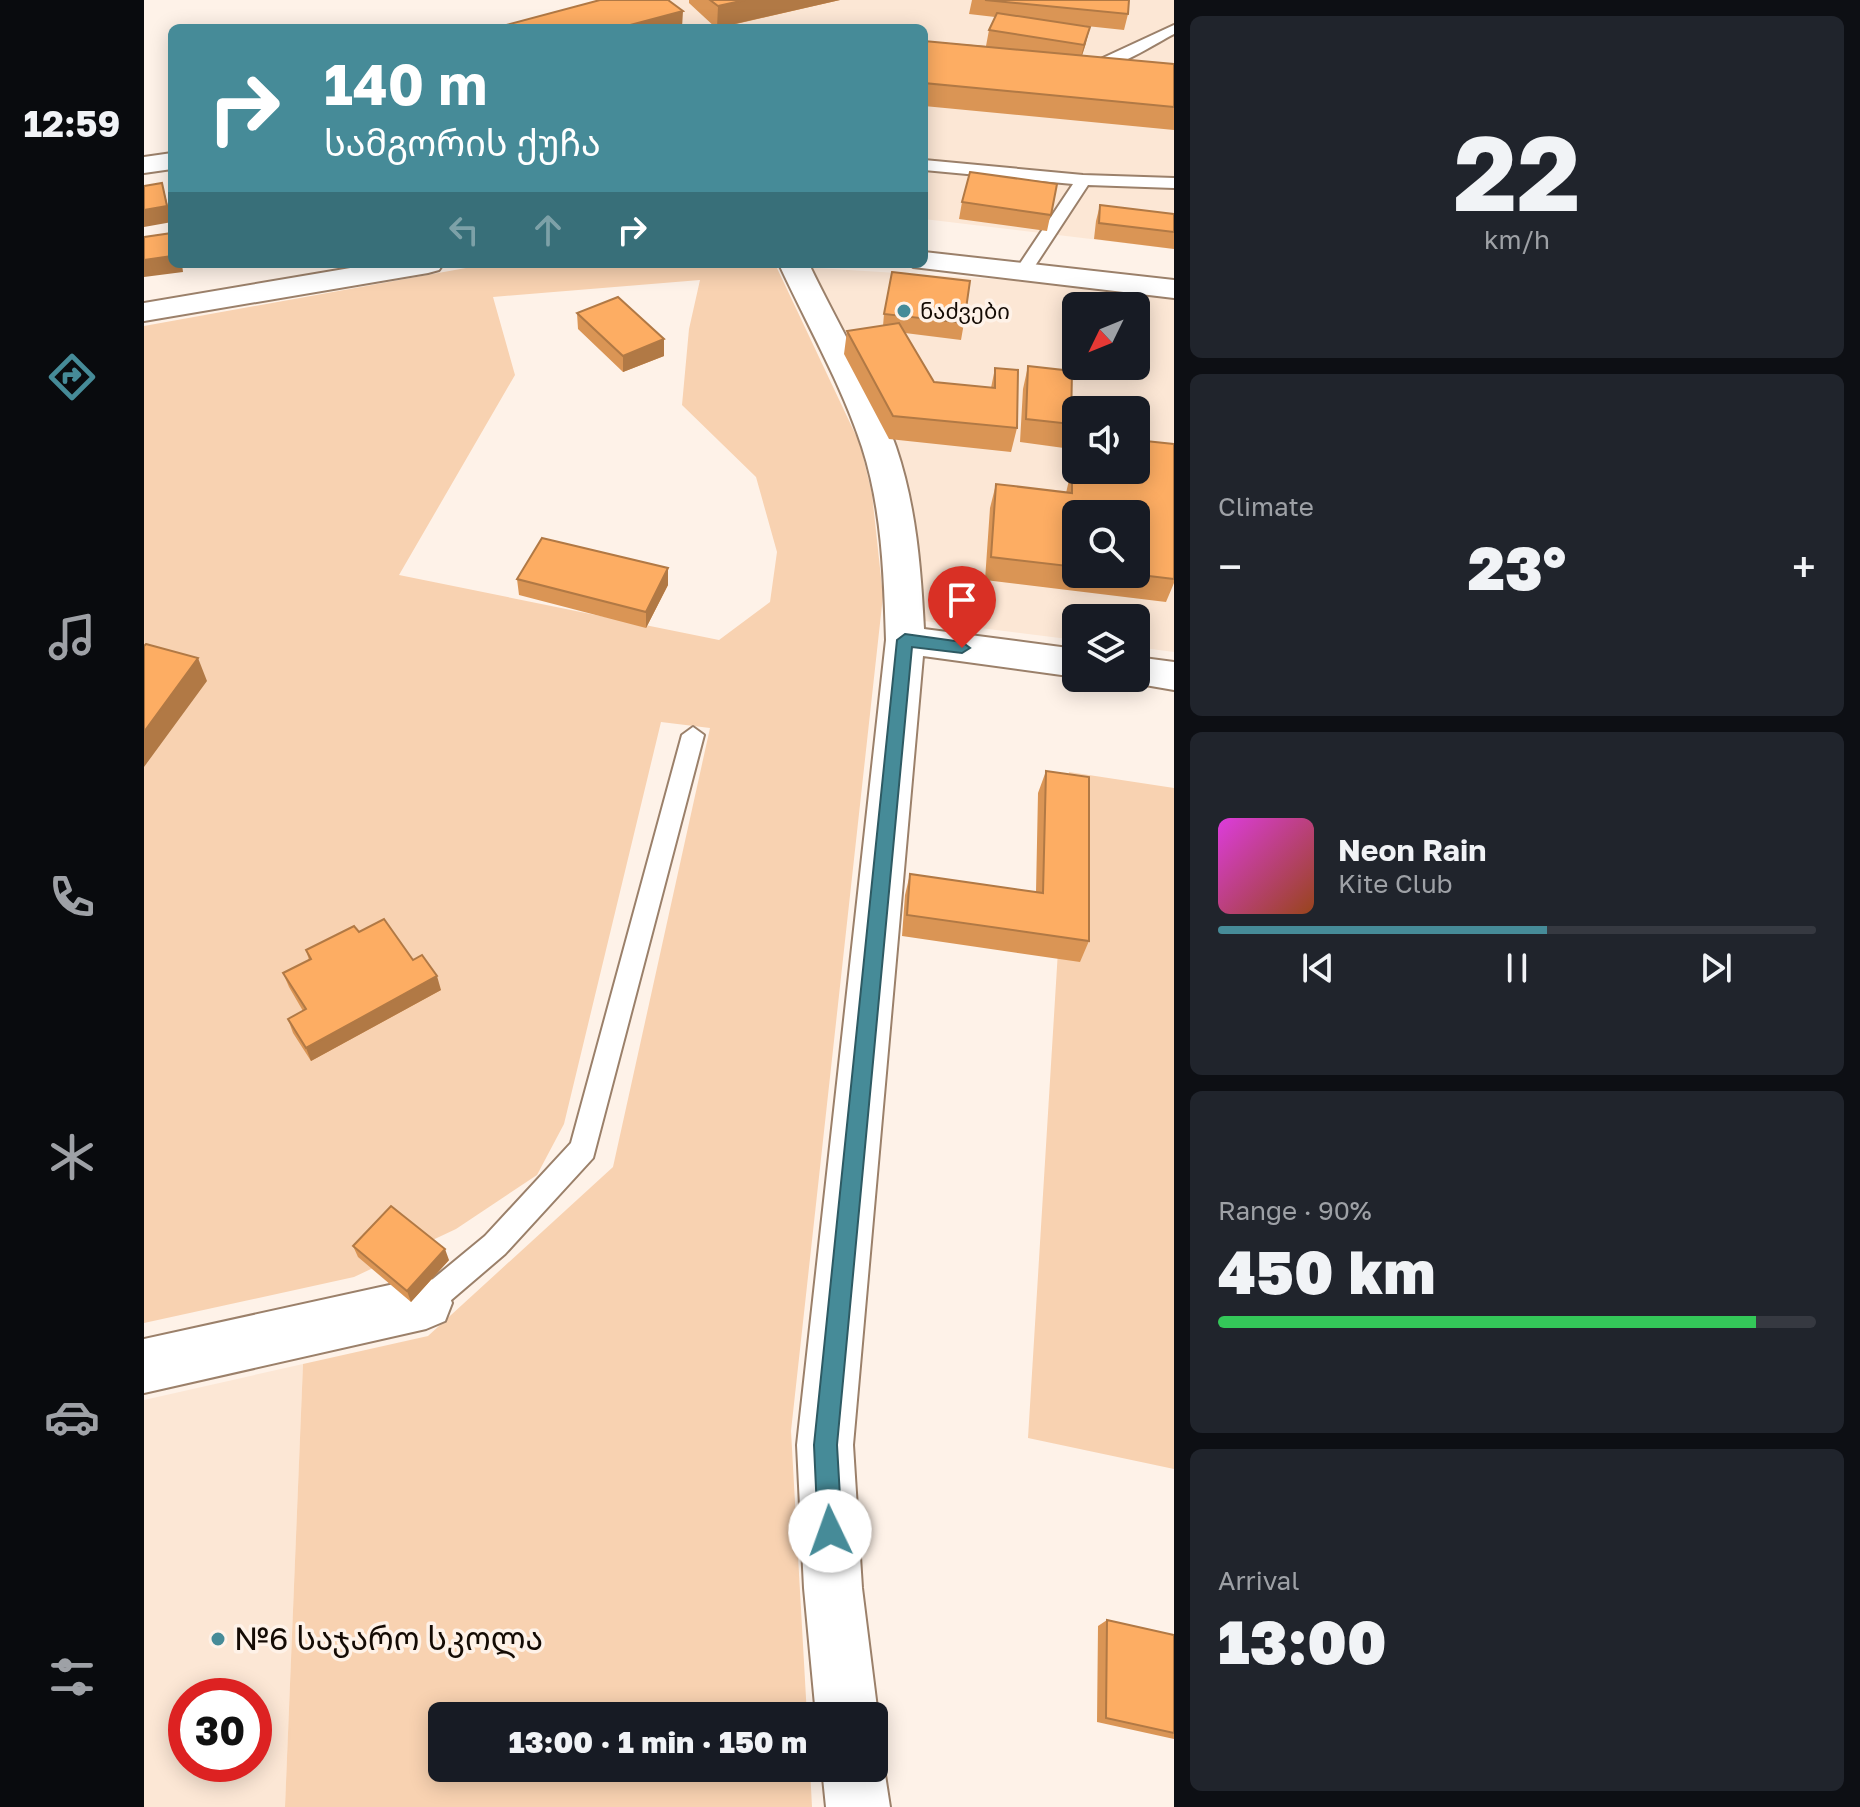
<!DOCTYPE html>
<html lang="en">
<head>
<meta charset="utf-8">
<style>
	:root { --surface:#171b24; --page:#20242c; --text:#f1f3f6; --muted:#9ea1a6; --line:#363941; --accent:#468b98 }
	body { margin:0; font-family:"Golos Text","Noto Sans Georgian",sans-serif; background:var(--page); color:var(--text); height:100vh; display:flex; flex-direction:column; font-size:30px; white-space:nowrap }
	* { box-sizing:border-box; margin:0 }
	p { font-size:26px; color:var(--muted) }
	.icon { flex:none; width:44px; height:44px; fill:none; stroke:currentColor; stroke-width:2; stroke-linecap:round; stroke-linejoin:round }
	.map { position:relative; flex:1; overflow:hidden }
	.details { display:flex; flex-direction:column; gap:16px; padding:16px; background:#0d0f14; width:686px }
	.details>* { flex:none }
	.top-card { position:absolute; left:24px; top:24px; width:760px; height:244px; border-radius:12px; box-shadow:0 4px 20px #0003; background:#468b98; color:#fff; overflow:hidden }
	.needle { width:52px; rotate:227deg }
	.controls { position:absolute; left:918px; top:292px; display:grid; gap:16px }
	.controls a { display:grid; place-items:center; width:88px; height:88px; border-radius:12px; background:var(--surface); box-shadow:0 4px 20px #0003; font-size:40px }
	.speed { position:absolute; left:24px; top:1678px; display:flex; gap:16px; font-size:40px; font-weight:700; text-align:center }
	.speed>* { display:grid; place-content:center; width:104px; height:104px; border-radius:50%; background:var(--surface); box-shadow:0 4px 20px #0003; line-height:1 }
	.speed .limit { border:12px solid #d22; background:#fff; color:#111 }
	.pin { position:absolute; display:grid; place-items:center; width:68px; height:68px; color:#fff; margin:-82px -34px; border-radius:50% 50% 50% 0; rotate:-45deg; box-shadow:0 0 8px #0007 }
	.pin .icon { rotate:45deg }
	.me { position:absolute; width:88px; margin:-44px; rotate:357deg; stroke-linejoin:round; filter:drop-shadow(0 0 6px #0008) }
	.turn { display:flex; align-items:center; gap:28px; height:168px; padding:0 24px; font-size:36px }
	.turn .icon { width:104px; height:104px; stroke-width:2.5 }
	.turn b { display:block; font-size:56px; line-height:68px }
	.lanes { display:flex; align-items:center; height:76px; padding:0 24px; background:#0003; justify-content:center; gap:40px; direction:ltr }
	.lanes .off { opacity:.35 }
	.big { font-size:60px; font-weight:800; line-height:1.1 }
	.details .card { flex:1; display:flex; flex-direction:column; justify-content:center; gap:12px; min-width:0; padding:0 28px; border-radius:12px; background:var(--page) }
	.details .dial { align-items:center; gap:0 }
	.dial b { font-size:104px; line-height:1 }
	.song { display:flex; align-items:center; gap:24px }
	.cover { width:96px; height:96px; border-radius:12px; background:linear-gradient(135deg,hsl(300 70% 55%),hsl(20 70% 35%)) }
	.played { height:8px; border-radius:4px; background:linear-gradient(90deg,var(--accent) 55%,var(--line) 55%) }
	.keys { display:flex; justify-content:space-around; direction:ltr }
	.heat { display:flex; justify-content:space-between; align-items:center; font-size:44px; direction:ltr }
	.charge { height:12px; border-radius:6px; background:linear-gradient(90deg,#34c759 90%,var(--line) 0) }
	.trip { position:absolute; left:284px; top:1702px; width:460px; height:80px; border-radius:12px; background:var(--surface); box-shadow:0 4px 20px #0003; font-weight:800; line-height:80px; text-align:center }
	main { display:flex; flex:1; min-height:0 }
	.dock { display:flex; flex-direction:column; width:144px; justify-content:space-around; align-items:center; background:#090b0e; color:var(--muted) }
	.dock .icon { width:56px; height:56px }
	.dock .current { color:var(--accent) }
	.dock b { font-size:36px; color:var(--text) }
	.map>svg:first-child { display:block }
	.built { fill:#fce7d5; fill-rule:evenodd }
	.green { fill:#f8d2b1; fill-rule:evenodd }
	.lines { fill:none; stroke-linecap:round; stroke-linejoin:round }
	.lane-casing { stroke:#9b806a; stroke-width:4 }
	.street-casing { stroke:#9b806a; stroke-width:4 }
	.secondary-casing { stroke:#9b806a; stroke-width:4 }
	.lane { fill:#fff; fill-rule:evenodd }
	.street { fill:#fff; fill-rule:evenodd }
	.secondary { fill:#fff; fill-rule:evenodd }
	.wall { fill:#da9555; fill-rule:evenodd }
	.shaded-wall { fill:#b17945 }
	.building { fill:#fdad63; stroke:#b17945; stroke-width:2 }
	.route { fill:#468b98; stroke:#2e5a63; stroke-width:2 }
	.poi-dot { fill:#468b98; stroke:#fef2e8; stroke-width:3 }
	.labels { text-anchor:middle; stroke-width:7; stroke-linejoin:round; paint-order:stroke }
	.far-poi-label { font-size:22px; fill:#140b04; stroke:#fef2e8; text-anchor:start }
	.near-poi-label { font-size:32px; fill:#140b04; stroke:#fef2e8; text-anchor:start }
</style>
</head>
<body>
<main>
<nav class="dock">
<b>12:59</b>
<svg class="icon current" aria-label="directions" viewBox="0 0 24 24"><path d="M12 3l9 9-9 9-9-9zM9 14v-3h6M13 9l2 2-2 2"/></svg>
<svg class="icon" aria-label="music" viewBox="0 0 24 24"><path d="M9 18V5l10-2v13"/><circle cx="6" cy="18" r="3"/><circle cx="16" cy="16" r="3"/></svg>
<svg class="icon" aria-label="phone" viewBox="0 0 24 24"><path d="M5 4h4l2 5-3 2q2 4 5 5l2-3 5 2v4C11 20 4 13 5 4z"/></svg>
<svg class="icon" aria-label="climate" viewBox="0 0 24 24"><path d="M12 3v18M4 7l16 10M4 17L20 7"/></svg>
<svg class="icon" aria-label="car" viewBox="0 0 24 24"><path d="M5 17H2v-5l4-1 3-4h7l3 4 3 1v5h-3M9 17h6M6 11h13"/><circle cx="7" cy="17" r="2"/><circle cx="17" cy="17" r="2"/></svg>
<svg class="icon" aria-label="filters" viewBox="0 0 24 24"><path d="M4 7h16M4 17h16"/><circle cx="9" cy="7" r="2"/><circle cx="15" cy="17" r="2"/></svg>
</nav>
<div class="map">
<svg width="1030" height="1807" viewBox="0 0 1030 1807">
	<rect width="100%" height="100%" fill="#fef2e8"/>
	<!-- built -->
	<path class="built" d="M523,0H1030V249L780,219V28H401Z
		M656,267L900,282L1030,297V652L992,647V618H932V640L781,621L745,451ZM932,306H992V366H932ZM932,410H992V470H932ZM932,514H992V574H932Z
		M159,1364L141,1807H0V1400ZM42,1696H110V1764H42Z"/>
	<!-- green -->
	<path class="green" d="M344,264L632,266L716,444L728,494L739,596L647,1431L663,1716H298V1768H666L668,1807H141L159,1364L284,1336L469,1167L566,728L517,722L420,1124L393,1175L312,1229L210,1277L0,1323V326ZM556,280L545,329L538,405L612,477L633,552L626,602L575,640L255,575L371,375L349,297Z
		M925,772L1030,788V1469L884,1438Z"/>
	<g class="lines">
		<!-- lane casing -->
		<g class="lane-casing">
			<path id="lane" d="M1030,25V34C1010,44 953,82 935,69Z
				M780,160L939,175L1030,178V188L944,185L885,275L879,276L871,271L929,184L780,170Z
				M549,727L560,735L449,1158L361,1254L292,1313L282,1317L272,1313L268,1303L272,1293L341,1236L427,1143L538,735Z"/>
		</g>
		<!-- street casing -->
		<g class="street-casing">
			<path id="street" d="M28,153V169L0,173V157Z
				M635,264H665C694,325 730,383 752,447C772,506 777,568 780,629L932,649V677L779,656L709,1445L718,1588L734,1716L730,1725V1716H672L660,1588L653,1445L742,640C740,575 738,509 718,447C697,383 663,325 635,264Z
				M992,657L1030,662V690L978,681L977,678H992Z
				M282,1277L301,1285L308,1303L301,1321L282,1329L0,1393V1339Z
				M731,1746L740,1768L746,1807H682L678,1768H730Z"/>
		</g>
		<!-- secondary casing -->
		<g class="secondary-casing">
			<path id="secondary" d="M780,252L1030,280V298L769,267L767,264H780Z
				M230,264H299L295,270L284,273L0,321V303Z"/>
		</g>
		<!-- lane -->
		<use href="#lane" class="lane"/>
		<!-- street -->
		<use href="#street" class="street"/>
		<!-- secondary -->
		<use href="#secondary" class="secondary"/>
	</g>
	<!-- wall -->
	<path class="wall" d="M545,0H696L575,28H572L545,3Z
		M828,0H985L984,14L980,30L933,25L942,43L938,56L1030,64V130L780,106V41L842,46L845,30L851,17L825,14Z
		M913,184L903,231L815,219L818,202Z
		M956,205L1030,214V249L950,239L952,221Z
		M433,313L520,339V356L479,372L434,329Z
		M740,314L820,323L817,340L761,333L790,382L847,388L851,368L873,428L867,452L745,439L700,354L703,331L739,326Z
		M884,366L927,424L920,448L876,442L879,389Z
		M1030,444V583L1022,602L841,580L846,508L852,484L922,493L928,467L966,471V470H992ZM932,514L992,574H932Z
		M373,579L524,585L502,628L375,595Z
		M902,771L945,941L936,962L758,936L761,895L766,874L892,892L894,793Z
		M215,932L269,960L297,990L167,1061L149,1033L144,1019L159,1011L145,987L139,973L165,960L162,950Z
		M209,1246L305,1260L267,1302L214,1257Z
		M963,1620L1030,1635V1739L953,1722L954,1626Z"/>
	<!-- shaded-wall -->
	<path class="shaded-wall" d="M601,0H696L573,28L574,6Z
		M539,11L538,28H475Z
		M946,27L942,43L936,61L940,45Z
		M18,183L28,222L0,227V210Z
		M28,256V264H38L39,272L0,277V260Z
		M520,339V356L479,372V356Z
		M524,568V585L502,628V612Z
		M54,658L63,681L0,767V732Z
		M293,976L297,990L167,1061L162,1048Z
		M301,1249L305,1260L267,1302L263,1291Z"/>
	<!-- building -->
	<path class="building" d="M456,0H524L539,11L475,28H351Z
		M566,0H601L574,6Z
		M841,0H985L984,14Z
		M853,13L946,27L940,45L845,30Z
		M780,41L1030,64V107L780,83Z
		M826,172L913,184L907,215L818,202Z
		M18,183L23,206L0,210V186Z
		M956,205L1030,214V232L955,223Z
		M28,233V256L0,260V237Z
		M748,272L826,281L820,323L740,314Z
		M474,297L520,339L479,356L433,313Z
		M755,323L790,382L851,388V368L874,370L873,428L749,416L703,331Z
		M884,366L928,371L927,424L882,419Z
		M992,440L1030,444V579L988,574H992V514H932V567L847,557L852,484L928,493V467L932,468V470H954L974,472V470H992Z
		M398,538L524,568L502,612L373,579Z
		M2,644L54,658L0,732V646Z
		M902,771L945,777V941L763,915L766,874L899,893Z
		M240,919L269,960L278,955L293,976L162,1048L144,1019L162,1009L139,973L167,959L162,950L210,926L215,932Z
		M247,1206L301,1249L263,1291L209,1246Z
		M963,1620L1030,1635V1733L962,1718Z"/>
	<!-- route -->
	<path class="route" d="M761,634L818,642L826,648L818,653L768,647L693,1445L698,1531L694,1539L686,1543L678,1539L674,1531L670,1445L753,640Z"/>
	<!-- markers -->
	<g class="poi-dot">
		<circle cx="760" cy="311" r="8"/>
		<circle cx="74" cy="1639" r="8"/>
	</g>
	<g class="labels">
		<!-- far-poi labels -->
		<g class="far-poi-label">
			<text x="776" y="319">ნაძვები</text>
		</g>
		<!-- near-poi labels -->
		<g class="near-poi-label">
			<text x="90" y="1650">№6 საჯარო სკოლა</text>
		</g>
	</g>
</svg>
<div class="controls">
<a><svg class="needle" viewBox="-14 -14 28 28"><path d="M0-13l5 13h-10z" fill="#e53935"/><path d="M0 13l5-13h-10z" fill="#9ea1a6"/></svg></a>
<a><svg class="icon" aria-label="sound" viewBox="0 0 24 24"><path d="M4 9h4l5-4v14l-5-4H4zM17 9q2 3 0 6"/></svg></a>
<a><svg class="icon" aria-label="search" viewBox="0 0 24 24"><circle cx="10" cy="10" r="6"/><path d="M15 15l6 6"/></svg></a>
<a><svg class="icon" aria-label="layers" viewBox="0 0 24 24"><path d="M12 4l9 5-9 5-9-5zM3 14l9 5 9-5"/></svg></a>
</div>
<div class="speed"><div class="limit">30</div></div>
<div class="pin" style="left:818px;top:648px;background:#d93025"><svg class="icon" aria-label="arrive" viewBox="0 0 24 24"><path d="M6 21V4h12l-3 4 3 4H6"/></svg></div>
<svg class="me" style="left:686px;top:1531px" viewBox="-20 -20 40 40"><circle r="19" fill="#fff"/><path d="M0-13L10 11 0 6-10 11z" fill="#468b98"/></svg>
<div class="trip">13:00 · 1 min · 150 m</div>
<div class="top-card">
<div class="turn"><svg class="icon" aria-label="right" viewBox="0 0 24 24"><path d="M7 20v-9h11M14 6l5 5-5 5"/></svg><div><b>140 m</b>სამგორის ქუჩა</div></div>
<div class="lanes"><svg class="icon off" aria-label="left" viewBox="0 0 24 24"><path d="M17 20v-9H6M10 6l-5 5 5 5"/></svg><svg class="icon off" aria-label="ahead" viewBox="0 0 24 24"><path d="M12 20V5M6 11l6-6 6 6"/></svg><svg class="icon" aria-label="right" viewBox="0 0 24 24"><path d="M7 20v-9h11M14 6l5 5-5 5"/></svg></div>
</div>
</div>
<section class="details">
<div class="card dial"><b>22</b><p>km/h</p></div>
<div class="card"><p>Climate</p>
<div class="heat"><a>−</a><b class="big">23°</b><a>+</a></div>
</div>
<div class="card">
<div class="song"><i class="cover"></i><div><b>Neon Rain</b><p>Kite Club</p></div></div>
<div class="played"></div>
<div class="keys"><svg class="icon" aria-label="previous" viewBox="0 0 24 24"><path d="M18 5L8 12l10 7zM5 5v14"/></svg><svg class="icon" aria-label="pause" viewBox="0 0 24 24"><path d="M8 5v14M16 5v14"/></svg><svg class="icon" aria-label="next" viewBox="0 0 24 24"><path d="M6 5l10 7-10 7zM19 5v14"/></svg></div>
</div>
<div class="card"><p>Range · 90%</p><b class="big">450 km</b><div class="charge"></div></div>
<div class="card"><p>Arrival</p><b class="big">13:00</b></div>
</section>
</main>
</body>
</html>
